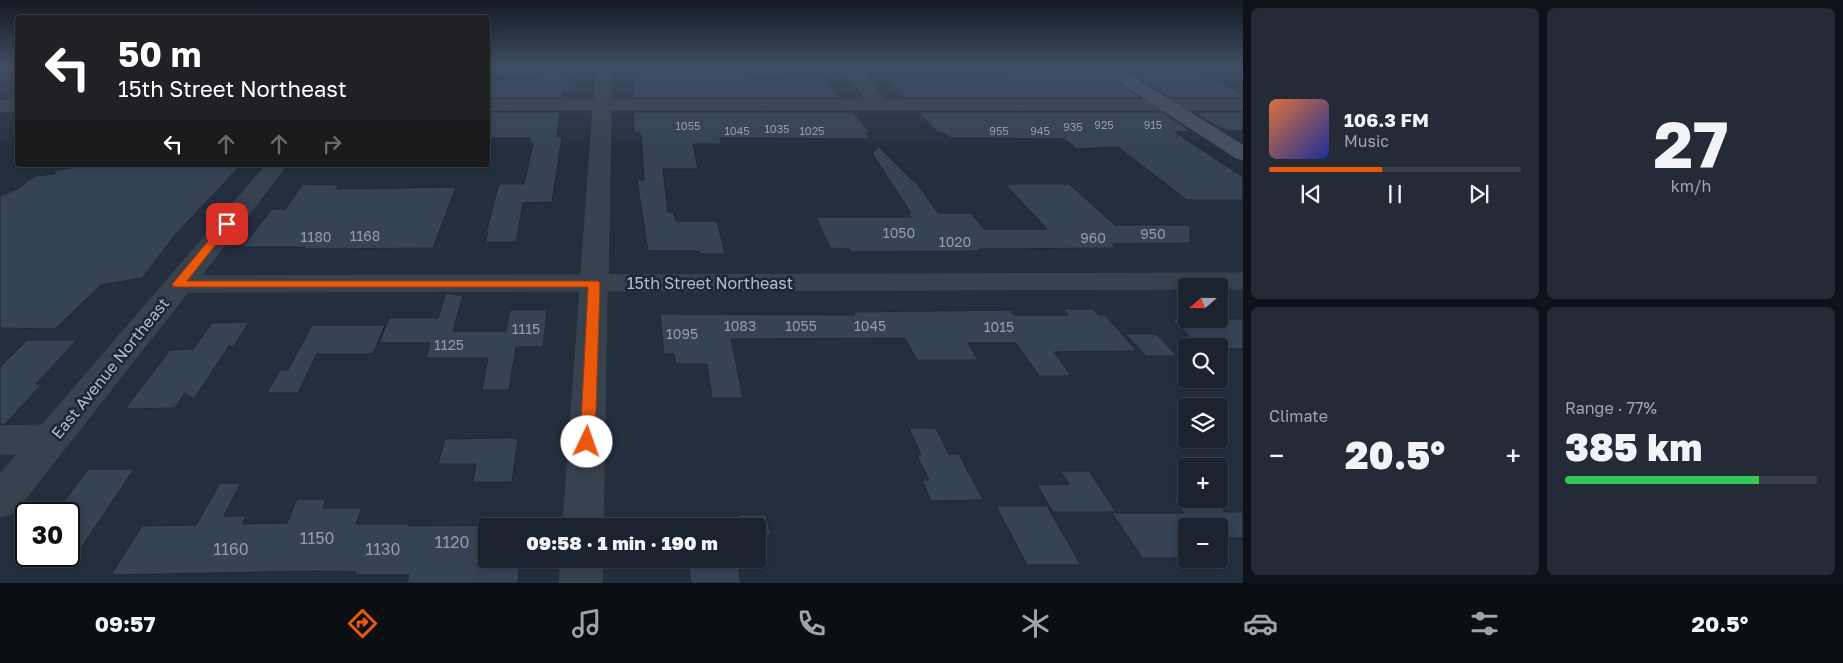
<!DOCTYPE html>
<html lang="en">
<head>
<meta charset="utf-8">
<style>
	:root { --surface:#1b232e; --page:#242b36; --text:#f1f3f6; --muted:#a0a4aa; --line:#39404a; --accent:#ea580c }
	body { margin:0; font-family:"Golos Text",sans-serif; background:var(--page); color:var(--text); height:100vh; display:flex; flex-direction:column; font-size:19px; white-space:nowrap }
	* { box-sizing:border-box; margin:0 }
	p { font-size:16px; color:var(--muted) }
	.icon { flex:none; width:28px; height:28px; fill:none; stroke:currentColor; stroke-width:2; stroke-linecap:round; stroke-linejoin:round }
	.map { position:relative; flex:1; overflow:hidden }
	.panel { display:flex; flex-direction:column; gap:8px; padding:8px; background:#0f1319; width:600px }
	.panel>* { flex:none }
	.banner { position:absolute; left:15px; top:15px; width:475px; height:152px; border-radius:5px; box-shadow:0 2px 8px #0003,0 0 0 1px var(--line); background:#202124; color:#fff; overflow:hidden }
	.needle { width:32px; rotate:250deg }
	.tools { position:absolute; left:1178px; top:278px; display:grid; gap:10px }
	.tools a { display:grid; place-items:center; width:50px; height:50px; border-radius:5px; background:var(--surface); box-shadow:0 2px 8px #0003,0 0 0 1px var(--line); font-size:25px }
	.speed { position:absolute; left:15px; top:502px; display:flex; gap:10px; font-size:25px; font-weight:700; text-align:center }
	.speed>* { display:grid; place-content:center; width:65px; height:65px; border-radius:50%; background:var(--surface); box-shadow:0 2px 8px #0003,0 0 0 1px var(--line); line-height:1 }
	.speed .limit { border:2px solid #111; border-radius:8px; background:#fff; color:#111 }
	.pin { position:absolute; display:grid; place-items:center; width:42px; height:42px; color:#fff; margin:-21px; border-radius:10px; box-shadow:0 2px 8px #0006 }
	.me { position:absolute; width:55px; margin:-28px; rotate:3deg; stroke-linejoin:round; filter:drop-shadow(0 0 4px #0008) }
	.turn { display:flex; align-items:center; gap:18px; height:105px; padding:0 20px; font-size:22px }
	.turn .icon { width:65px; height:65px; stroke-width:2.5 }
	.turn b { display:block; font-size:35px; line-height:42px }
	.lanes { display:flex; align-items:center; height:48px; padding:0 20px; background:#0003; justify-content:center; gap:25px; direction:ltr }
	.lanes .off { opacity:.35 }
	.big { font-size:38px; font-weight:800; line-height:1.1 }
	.panel .card { flex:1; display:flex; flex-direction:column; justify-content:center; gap:8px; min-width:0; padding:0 18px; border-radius:8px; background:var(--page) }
	.panel .dial { align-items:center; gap:0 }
	.dial b { font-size:65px; line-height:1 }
	.song { display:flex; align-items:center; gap:15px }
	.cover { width:60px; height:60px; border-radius:8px; background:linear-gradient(135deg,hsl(20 70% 55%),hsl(230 70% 35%)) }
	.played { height:5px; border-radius:2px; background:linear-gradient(90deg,var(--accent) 45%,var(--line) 45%) }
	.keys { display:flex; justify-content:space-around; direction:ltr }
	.heat { display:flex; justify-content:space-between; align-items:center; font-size:28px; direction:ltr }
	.charge { height:8px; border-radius:4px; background:linear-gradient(90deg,#34c759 77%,var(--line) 0) }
	.panel .tiles { flex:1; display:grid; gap:8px; grid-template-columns:repeat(2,1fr) }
	.trip { position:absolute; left:478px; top:518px; width:288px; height:50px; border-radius:5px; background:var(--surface); box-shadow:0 2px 8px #0003,0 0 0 1px var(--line); font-weight:800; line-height:50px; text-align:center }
	.tabs { display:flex; height:80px; justify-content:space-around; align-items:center; background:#0b0e12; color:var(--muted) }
	.tabs .icon { width:35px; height:35px }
	.tabs .active { color:var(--accent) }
	.tabs b { font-size:22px; color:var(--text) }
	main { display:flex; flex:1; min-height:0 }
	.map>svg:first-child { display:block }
	.building { fill:#364354; stroke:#1f2835 }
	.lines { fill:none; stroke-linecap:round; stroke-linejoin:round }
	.street-casing { stroke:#414a57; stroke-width:1 }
	.secondary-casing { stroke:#414a57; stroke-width:1 }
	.street { fill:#38414e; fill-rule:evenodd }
	.secondary { fill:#465061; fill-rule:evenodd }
	.route { fill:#ea580c; stroke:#983908 }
	.labels { text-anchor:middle; stroke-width:5; stroke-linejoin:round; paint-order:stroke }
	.far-number-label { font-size:11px; fill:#929caa }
	.number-label { font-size:14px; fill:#929caa }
	.street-label { font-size:16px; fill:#b4bcc9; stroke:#1d2633 }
	.near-number-label { font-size:16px; fill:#929caa }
</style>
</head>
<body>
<main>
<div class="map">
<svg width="1243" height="583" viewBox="0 0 1243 583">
	<rect width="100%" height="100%" fill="#242f3e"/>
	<!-- building -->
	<path class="building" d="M544,66H565L571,92L563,93L562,98H488L490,81L543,79Z
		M633,66H741L746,80L823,78L840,98H632Z
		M1080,66H1093L1141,98H906L885,76L1008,75L998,67Z
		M1119,66H1189L1243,94V98H1171Z
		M488,112H560L557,137H562L552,202L523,203L516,242H485L488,233H486L499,184H524L533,143H529L530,138H488Z
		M633,112H852L871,133H866L871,139L720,138L722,144H693L698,169H663L668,212H673L676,221H717L725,254H700L699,251H648L637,180H644L641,135L639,133H634Z
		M918,112H1162L1192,132H1175L1243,177V200H1187L1118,147L1077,149L1064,139L951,138L943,133H938Z
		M1193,112H1243V131H1225Z
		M879,147L913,181H915L938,213H971L984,229H1047L1005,184H1069L1115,225H1190V243L1112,244L1116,248L979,249L980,251L851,252L850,249L830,248L816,217H911L909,213H911L872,153Z
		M73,165H241L176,234L142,278L101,285L55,329L0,328V196L17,189L35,176L54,174L57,170L70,168Z
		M303,184L339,185L336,189L456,187L433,248L304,249L305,247H242L272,209H285Z
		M446,293L463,296L453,331H506L510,310H547L543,347H516L509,390H482L488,358H426L430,343H379L389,318H438Z
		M1063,309H1092L1098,315H1105L1137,351L1054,352L1071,376H1039L1016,343H968L978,360H917L905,338L731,339L743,398H712L707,364H676L674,354H664L660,314L855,315L854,312L1010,310L1014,315H1068Z
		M1172,319H1243V349H1219V346H1199Z
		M249,322L234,346H229L194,399L185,393L175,408L125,409L170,350L193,349L212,323Z
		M312,325H385L373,354H317L298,393H267L280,370H288Z
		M1125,334H1156L1177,356H1146Z
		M27,340H77L36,384H42L5,424H0V367Z
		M909,428H936L949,454H959L983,500L931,501L922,480H929L917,455H921Z
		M497,438H518L512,482H473L476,464H438L445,439Z
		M88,469H134L69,566V514H55Z
		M1060,471H1089L1116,512H1053L1037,485L1069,484Z
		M220,483H241L224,516H246L242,524L287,523L297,499H326L323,508H362L356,524H409V526L524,525L486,526V559H520L518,583H407L409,575H355L356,572L318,571L111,575L142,526L196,525Z
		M1173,499H1213L1224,512H1243V538H1219V526H1186V558H1142L1112,513H1184Z
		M996,506H1047L1081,565H1027Z
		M738,515H766L771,535H756V526H740Z
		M688,559H737L741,583H691Z"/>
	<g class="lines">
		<!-- street casing -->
		<g class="street-casing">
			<path id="street" d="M596,66H612L611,100H866L842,66H859L884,100H1243V110H611L608,275L1243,273V289H1219V286H1186V289L607,291L603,526H563L580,291L188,292L14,513L0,517V474L17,454H0V426L42,425L266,165H287L201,276L581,275L593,110H488V100H594Z
				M0,101H18V111H0Z
				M561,559H603L602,583H560Z"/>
		</g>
		<!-- secondary casing -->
		<g class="secondary-casing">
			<path id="secondary" d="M1095,66H1115L1243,145V160L1236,158Z"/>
		</g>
		<!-- street -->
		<use href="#street" class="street"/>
		<!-- secondary -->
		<use href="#secondary" class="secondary"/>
	</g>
	<!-- sky -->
	<linearGradient id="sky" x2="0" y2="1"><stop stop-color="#141a22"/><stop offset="0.45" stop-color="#3f4d63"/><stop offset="1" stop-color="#3f4d63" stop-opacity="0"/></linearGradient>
	<rect width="1243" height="148" fill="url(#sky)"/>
	<!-- route -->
	<path class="route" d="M227,221L232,224L187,281H598L600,283L595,442L592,446L587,448L582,446L580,442L588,287H174L172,284L174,282L224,222Z"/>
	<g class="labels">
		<!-- far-number labels -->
		<g class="far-number-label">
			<text x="1104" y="129">925</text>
			<text x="1153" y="129">915</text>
			<text x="688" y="130">1055</text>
			<text x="1073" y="131">935</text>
			<text x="777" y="133">1035</text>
			<text x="737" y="135">1045</text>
			<text x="812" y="135">1025</text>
			<text x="999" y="135">955</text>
			<text x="1040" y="135">945</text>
		</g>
		<!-- number labels -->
		<g class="number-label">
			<text x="899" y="238">1050</text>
			<text x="1153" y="239">950</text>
			<text x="365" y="241">1168</text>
			<text x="316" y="242">1180</text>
			<text x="1093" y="243">960</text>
			<text x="955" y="247">1020</text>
			<text x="740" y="331">1083</text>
			<text x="801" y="331">1055</text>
			<text x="870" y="331">1045</text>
			<text x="999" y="332">1015</text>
			<text x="526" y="334">1115</text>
			<text x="682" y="339">1095</text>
			<text x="449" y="350">1125</text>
		</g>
		<!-- street labels -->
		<g class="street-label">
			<text x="710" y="289">15th Street Northeast</text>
			<text transform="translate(110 368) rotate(-51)" y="6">East Avenue Northeast</text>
		</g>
		<!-- near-number labels -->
		<g class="near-number-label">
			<text x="317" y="544">1150</text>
			<text x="452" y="548">1120</text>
			<text x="231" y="555">1160</text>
			<text x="383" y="555">1130</text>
		</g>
	</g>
</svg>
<div class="tools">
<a><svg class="needle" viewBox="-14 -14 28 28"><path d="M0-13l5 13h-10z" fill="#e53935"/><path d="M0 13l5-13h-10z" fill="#a0a4aa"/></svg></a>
<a><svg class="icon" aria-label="search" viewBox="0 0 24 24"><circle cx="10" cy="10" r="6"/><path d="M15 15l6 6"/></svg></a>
<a><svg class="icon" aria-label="layers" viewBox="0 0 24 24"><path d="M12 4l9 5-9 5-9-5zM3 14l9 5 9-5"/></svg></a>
<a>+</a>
<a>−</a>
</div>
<div class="speed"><div class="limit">30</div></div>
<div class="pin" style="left:227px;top:224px;background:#d93025"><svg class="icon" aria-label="arrive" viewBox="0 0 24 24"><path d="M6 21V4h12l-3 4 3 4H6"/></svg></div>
<svg class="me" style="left:587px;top:442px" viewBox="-20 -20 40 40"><circle r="19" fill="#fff"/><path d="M0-13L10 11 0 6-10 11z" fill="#ea580c"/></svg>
<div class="trip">09:58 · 1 min · 190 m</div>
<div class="banner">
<div class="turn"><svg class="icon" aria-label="left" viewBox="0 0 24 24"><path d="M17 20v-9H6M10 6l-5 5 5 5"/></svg><div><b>50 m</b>15th Street Northeast</div></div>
<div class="lanes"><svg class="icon" aria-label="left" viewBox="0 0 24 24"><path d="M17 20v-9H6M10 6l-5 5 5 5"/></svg><svg class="icon off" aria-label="ahead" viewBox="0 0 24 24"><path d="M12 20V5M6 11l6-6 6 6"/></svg><svg class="icon off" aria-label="ahead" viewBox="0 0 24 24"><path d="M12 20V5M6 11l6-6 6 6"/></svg><svg class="icon off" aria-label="right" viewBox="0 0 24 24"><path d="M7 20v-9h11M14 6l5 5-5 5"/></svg></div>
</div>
</div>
<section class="panel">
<div class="tiles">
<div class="card">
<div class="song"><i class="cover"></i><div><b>106.3 FM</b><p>Music</p></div></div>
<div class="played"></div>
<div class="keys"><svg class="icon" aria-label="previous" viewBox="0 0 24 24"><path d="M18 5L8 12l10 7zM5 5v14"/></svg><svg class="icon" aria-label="pause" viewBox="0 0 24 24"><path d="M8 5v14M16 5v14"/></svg><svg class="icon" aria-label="next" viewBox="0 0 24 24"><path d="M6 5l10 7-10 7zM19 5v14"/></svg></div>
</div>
<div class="card dial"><b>27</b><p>km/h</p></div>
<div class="card"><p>Climate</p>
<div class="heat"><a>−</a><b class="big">20.5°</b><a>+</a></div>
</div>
<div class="card"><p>Range · 77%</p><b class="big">385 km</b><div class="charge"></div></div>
</div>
</section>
</main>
<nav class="tabs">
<b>09:57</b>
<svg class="icon active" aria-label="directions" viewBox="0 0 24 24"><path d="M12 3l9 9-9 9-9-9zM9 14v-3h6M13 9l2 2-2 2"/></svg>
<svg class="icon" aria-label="music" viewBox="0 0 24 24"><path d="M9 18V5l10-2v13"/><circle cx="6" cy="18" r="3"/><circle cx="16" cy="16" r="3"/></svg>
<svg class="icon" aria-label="phone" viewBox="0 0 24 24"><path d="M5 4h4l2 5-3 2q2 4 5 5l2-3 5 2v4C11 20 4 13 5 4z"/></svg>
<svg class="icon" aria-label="climate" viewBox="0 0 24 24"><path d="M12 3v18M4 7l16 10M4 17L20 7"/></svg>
<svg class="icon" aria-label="car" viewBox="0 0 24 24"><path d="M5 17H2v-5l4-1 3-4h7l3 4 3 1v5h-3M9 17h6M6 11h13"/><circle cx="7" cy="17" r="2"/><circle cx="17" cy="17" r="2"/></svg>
<svg class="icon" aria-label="filters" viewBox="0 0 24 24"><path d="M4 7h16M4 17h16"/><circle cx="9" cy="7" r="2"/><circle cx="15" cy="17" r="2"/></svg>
<b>20.5°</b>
</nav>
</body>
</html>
